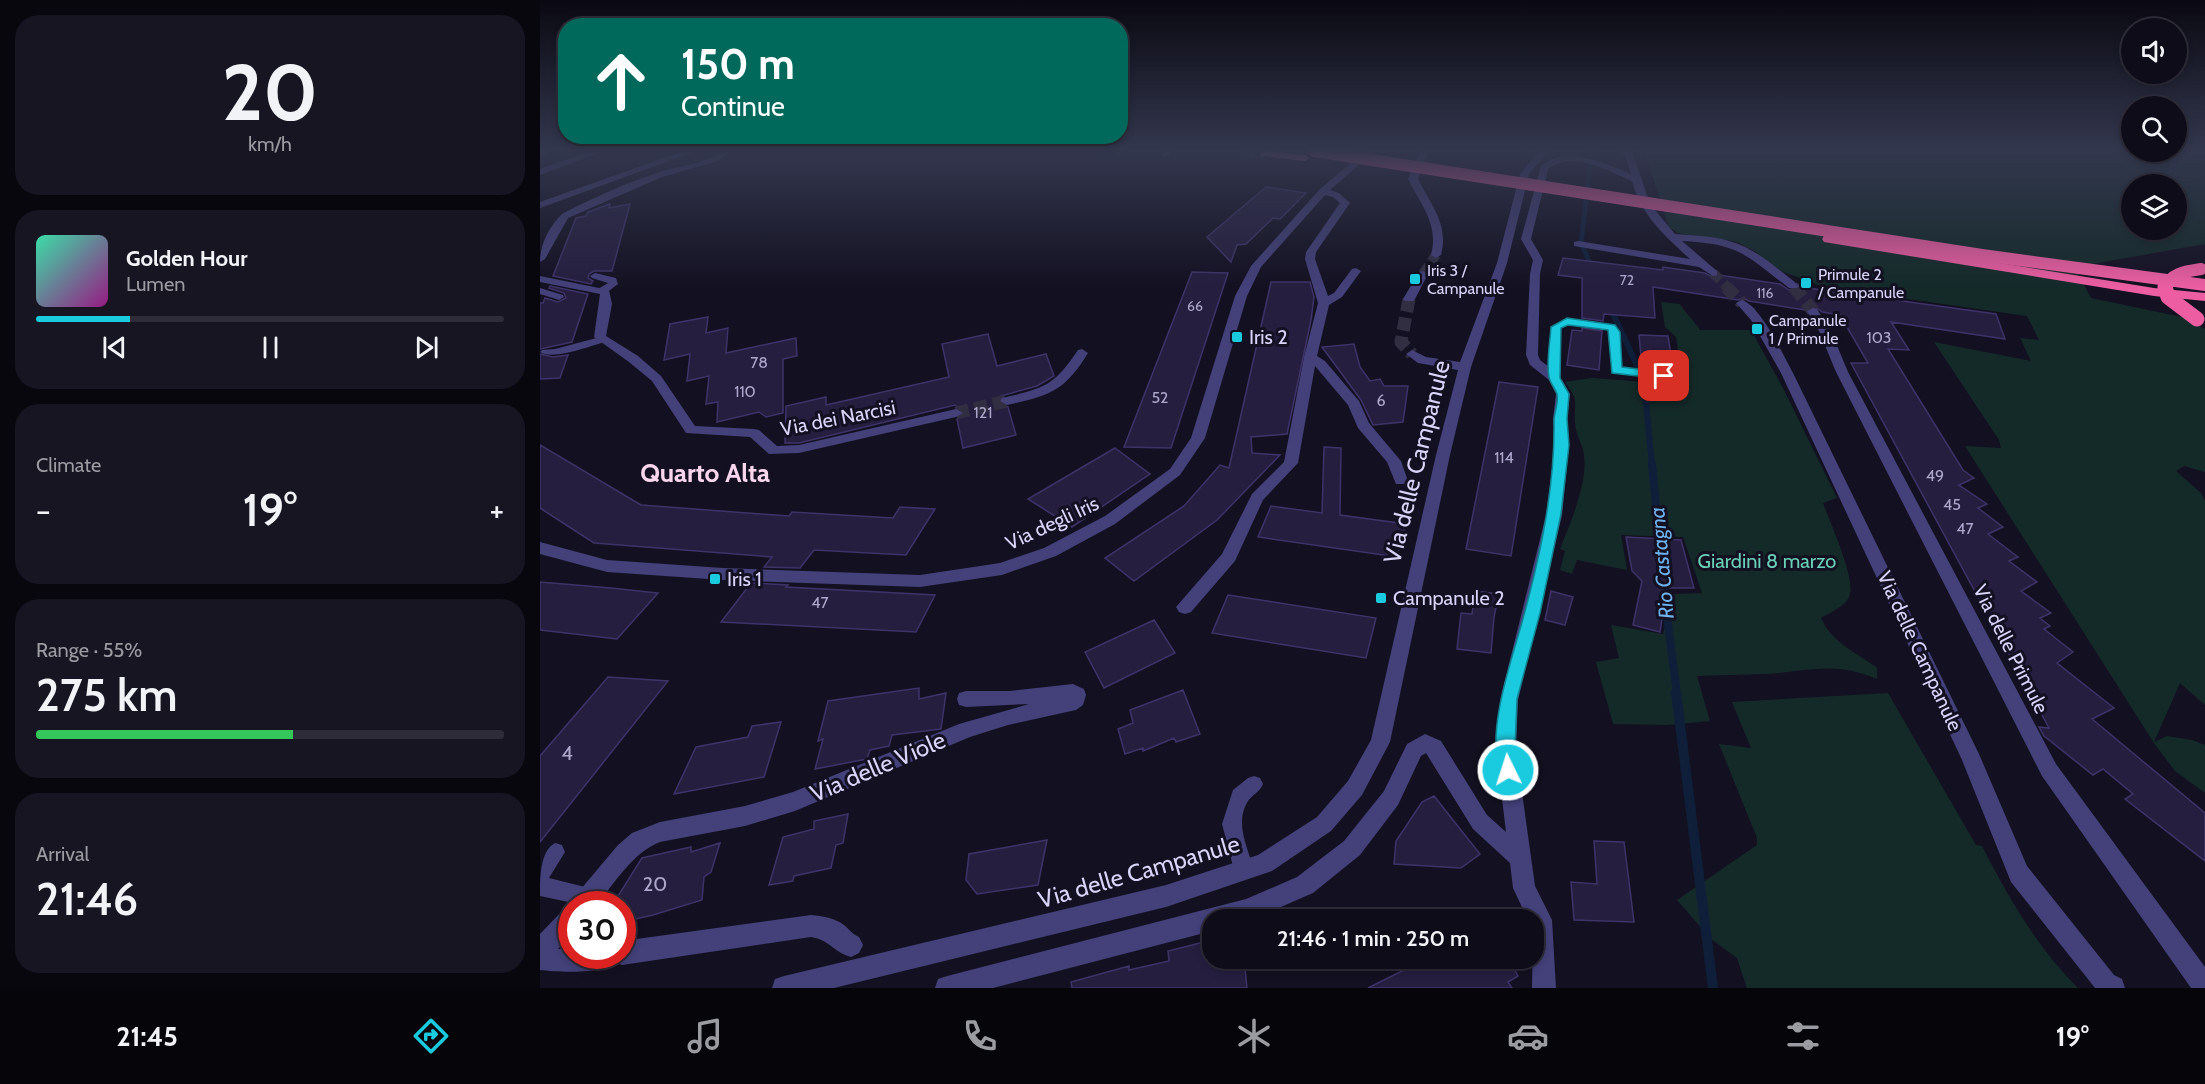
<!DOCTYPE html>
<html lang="en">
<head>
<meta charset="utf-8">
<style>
	:root { --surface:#0e0c19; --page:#171522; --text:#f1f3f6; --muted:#9b9ba2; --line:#2e2c38; --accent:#1acbe0 }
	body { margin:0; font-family:Cabin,sans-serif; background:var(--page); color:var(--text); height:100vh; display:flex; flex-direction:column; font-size:22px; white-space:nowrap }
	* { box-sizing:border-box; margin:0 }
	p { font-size:20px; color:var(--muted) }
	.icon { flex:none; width:33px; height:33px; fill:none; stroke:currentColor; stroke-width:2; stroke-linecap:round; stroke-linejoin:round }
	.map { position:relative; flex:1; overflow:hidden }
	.sheet { display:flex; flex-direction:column; gap:15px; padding:15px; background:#08070e; width:540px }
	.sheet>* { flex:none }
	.guide { position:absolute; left:18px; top:18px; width:570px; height:126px; border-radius:24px; box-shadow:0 3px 9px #0003,0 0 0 2px var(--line); background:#00695c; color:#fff; overflow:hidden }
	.tools { position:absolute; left:1581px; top:18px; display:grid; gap:12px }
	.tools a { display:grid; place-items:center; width:66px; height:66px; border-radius:50%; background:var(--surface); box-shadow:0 3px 9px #0003,0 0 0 2px var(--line); font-size:30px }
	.speed { position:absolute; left:18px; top:891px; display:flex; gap:12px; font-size:30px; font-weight:700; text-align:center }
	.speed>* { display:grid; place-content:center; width:78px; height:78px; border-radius:50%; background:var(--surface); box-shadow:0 3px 9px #0003,0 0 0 2px var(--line); line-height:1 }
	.speed .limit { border:9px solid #d22; background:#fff; color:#111 }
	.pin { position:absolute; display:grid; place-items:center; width:51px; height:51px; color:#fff; margin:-26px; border-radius:12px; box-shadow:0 3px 9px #0006 }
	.me { position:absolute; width:66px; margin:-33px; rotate:356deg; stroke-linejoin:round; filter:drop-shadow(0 0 4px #0008) }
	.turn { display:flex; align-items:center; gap:21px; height:126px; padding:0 24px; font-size:27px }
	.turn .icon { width:78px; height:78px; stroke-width:2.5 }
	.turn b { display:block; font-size:42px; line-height:51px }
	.big { font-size:45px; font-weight:600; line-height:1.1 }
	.sheet .tile { flex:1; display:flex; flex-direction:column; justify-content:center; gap:9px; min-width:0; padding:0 21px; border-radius:24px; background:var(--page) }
	.sheet .dial { align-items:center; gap:0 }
	.dial b { font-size:78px; line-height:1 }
	.song { display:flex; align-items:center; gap:18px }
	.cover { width:72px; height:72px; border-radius:9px; background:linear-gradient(135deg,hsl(160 70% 55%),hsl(310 70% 35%)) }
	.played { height:6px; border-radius:3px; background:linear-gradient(90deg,var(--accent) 20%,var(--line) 20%) }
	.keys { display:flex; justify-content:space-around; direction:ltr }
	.heat { display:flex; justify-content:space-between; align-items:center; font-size:33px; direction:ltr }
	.charge { height:9px; border-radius:4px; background:linear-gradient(90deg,#34c759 55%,var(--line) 0) }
	.trip { position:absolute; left:662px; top:909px; width:342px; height:60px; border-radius:24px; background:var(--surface); box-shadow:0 3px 9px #0003,0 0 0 2px var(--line); font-weight:600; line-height:60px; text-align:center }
	.menu { display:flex; height:96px; justify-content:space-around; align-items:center; background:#06050a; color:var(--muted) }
	.menu .icon { width:42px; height:42px }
	.menu .selected { color:var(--accent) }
	.menu b { font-size:27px; color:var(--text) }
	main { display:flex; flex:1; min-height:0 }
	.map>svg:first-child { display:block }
	.green { fill:#142a29; fill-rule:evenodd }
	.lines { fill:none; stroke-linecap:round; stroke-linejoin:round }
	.stream-far3 { stroke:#0f1f3a; stroke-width:5 }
	.stream-far2 { stroke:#0f1f3a; stroke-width:6 }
	.stream-far1 { stroke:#0f1f3a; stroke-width:8 }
	.stream { stroke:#0f1f3a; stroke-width:10 }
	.building { fill:#251e3f; stroke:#3e3369; stroke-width:1.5 }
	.minor-tunnel-far1 { stroke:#312e42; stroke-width:10; stroke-dasharray:10 5; stroke-linecap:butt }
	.minor-tunnel { stroke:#312e42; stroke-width:13; stroke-dasharray:13 6; stroke-linecap:butt }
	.motorway-tunnel { stroke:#312e42; stroke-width:12; stroke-dasharray:12 6; stroke-linecap:butt }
	.service { fill:#43407a; fill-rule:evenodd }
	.minor { fill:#43407a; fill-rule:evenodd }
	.motorway { fill:#ec5ea1; fill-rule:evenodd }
	.motorway-bridge-far1 { stroke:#ec5ea1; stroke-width:12 }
	.motorway-bridge { stroke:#ec5ea1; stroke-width:15 }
	.route { fill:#1acbe0; stroke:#118492; stroke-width:1.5 }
	.poi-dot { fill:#1acbe0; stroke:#131021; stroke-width:2 }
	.labels { text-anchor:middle; stroke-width:6; stroke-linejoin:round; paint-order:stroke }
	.far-number-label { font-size:14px; fill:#aca7cb }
	.far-poi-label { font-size:16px; fill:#d9d5fa; stroke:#131021; text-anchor:start }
	.number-label { font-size:16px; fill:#aca7cb }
	.poi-label { font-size:20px; fill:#d9d5fa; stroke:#131021; text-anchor:start }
	.street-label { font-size:20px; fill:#d9d5fa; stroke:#131021 }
	.park-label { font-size:20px; fill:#69d1b8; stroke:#131021 }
	.near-number-label { font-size:20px; fill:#aca7cb }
	.water-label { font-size:21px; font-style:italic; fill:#6fb2ee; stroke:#131021 }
	.near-street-label { font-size:24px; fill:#d9d5fa; stroke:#131021 }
	.district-label { font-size:26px; font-weight:bold; fill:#fad6ed; stroke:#131021 }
</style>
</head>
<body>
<main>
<section class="sheet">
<div class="tile dial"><b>20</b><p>km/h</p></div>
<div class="tile">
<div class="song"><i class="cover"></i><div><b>Golden Hour</b><p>Lumen</p></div></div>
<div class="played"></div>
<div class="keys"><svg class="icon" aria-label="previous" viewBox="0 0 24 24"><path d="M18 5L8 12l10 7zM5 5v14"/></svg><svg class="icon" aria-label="pause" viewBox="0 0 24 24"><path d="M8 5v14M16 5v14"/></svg><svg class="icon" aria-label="next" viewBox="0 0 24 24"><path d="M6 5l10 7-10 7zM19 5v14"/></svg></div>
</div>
<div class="tile"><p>Climate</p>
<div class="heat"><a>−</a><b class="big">19°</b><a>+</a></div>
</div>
<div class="tile"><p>Range · 55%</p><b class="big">275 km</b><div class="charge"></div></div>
<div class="tile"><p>Arrival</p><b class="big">21:46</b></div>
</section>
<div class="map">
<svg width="1665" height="988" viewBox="0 0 1665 988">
	<rect width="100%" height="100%" fill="#131021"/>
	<!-- green -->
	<path class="green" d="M1104,150H1665V244L1535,267L1551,298L1642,317L1665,329V472L1644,466L1636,471L1661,493L1665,501V705L1640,683L1614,742L1627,736L1652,740L1665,745V793L1635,771L1614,743L1425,446L1461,448L1459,440L1394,342L1491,361L1480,338L1499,340L1487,316L1284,287L1241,271L1213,250L1195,241L1154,236L1138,233L1129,227ZM1592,184H1636V230H1592Z
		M1121,302L1140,304C1146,314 1154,320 1160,330H1211L1244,390L1297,498L1283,503C1290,522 1315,578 1310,594C1307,606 1291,612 1281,618C1292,643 1316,652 1337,668V679C1295,661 1271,671 1227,674C1204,675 1180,675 1157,676L1170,721L1127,725L1073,724L1056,662L1079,658L1071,625L1123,634L1133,594L1162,593L1143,537L1081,535L1087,570L1037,560L1032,574L1020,570L1025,551L1020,549C1030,524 1048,482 1044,455C1043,445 1036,435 1035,424C1033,402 1041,403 1025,382L1052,378L1132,384L1137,382L1142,374L1136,337L1125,327Z
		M1348,693L1436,845L1442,846C1468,897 1497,947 1538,988H1207L1197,958L1171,939L1137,900L1217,845V838L1179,744L1211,748L1192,702Z"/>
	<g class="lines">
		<!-- stream-far3 -->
		<path class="stream-far3" d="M1052,150L1041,243L1052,268"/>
		<!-- stream-far2 -->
		<path class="stream-far2" d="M1070,307L1104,381L1112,465"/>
		<!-- stream-far1 -->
		<path class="stream-far1" d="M1112,464L1120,547
			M1124,592L1137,694"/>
		<!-- stream -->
		<path class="stream" d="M1136,692L1173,988"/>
	</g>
	<!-- building -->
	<path class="building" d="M726,187L766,193L740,219L733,218L706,244L697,245L691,262L667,237Z
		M70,204L69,208L90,204L72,271H54L49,274L48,278L53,281L51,284L13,276L36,218L46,216L48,212Z
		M1023,258L1123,270V267L1165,273L1174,278L1179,275L1240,284L1249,290H1257L1261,287L1456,314L1465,339L1351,322L1369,350L1348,349L1423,470L1434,478L1419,485L1447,504L1438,508L1463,527L1448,534L1478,557L1469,561L1497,582L1481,591L1511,613L1500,618L1510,626L1504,629L1533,652L1517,663L1574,708L1552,719L1665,813V861L1585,799L1593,794L1563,769L1553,775L1504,736L1499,727L1509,728L1311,363H1328L1300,315L1282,312L1274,306L1265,310L1209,301L1203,298L1198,300L1113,287L1115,318L1064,314L1063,321L1042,318V278L1018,275Z
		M652,272L688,273L631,448L584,447Z
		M731,282H770L774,297L771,320L747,434L711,437L712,453L740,455L677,520L594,581L565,558L644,506L680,465L689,468Z
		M10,286L48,294L32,342L0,349V303H3L5,298L18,302L26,298L24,293L9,288Z
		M168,317L166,333L188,328L186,353L256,338L257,356L243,359V413L226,417L219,412L177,422L178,402L166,404L169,376L147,381L150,354L124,360L130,324Z
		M1042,328L1062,331L1059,370L1027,365L1032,330L1042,331Z
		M448,334L457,366L506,354L514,376L497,386L461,396L458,400L459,403L468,407L476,435L423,448L417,419L425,412L415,405L259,443H245L246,406L286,397V405L409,377L402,344Z
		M1099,335L1128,336L1134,374L1102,368Z
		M814,344L820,367L830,381L840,379L844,386H868L863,422L833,425L821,400L782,347Z
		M0,354L13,357L28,355L20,378L0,379Z
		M959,382L998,387L971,556L926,549Z
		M0,445L101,505L249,516L252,512L353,518L360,507L395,509L366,555L274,550L260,568L224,567L232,557L54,543L0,508Z
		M784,447L801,448L800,515L866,524L857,557L718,537L731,506L782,513Z
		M575,448L610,474L532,527L488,499Z
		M1086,537L1141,540L1154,588H1127L1120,632L1093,625L1102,581L1092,571Z
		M0,582L71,588L118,593L77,639L0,630Z
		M211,583L248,585L246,587L395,595L376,632L181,622Z
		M935,591L959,594L954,617L951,653L917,649L921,613L932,614Z
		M1011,591L1033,597L1025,625L1005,620Z
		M688,595L836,618L826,658L672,633Z
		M614,620L635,653L564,688L545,652Z
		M68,677L128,681L0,842V756Z
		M379,688V699L406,693L401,729L352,735L349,746L330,750L327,759L275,769L283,739L278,741L288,701Z
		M643,690L660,734L636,742L634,738L603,751V748L585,754L578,729L593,723L590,710Z
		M241,722L224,777L134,794L156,747L208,737L212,726Z
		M894,796L940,854L921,868L854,864L856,841L882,802Z
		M308,814L303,843L296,845L291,868L254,876L253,881L229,885L243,837L274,829V821Z
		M507,840L498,885L437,894L426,880L429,854Z
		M1054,841L1084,842L1094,922L1034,920L1031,882L1057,884Z
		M180,843L171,872L164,877L162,900L113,915L82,922V904H73L102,858L151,847V852Z
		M672,940V958H704L707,988H532L531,982L589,966V970L629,961L628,951Z
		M888,958H968L978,976L968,982L972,988H828Z"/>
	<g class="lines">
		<!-- minor-tunnel-far1 -->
		<path class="minor-tunnel-far1" d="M1173,273L1188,288
			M883,274L896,255
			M1253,286L1255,288"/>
		<!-- minor-tunnel -->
		<path class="minor-tunnel" d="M1186,287L1202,303
			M1254,287L1273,311
			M869,299L861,342L872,354
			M416,413L467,401"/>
		<!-- motorway-tunnel -->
		<path class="motorway-tunnel" d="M702,150L725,154"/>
		<!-- service -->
		<path class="service" d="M55,273L76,278L78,284L66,293H58V289L68,283L52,278L50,276Z
			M0,288L23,295L24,297L19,300L0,294Z
			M1027,318L1075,325L1080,332L1082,367L1124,373L1130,376L1124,379L1072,372L1070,332L1068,330L1029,324L1021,328L1020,378L1014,381L1010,380L1008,378L1011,327Z
			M64,336L69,339L68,341C53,345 12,361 0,352L2,350L15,349Z
			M714,776L720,778L723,784C720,792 712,795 708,801C694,823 708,848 714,870L711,877L704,880L697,877L694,870L682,824L693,790L708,778Z
			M15,843L22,845L25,852L9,878L57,890L60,897L57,904H38L0,896C0,877 0,851 15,843Z"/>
		<!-- minor -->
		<path class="minor" d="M0,150H12L0,156Z
			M53,150H67L0,175V169Z
			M146,150H159L0,208V202Z
			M184,150H193L178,161L122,177L28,218L5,259L0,262C0,245 9,226 22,214C52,198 84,184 117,173C138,165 166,165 184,150Z
			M624,150H633L625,158L621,155Z
			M826,150H836L790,190L799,193L810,203L776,252L775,259L788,296L794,293L812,269L816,268L821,271L802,297L789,305L777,356L785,361L819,401L829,423L861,461L868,481L866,484H856L847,462L818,428L808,405L775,366L758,463L723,500L695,561L651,612L645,614L639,612L636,607L682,554L712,494L744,462L764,357L778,303L765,259L766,252L800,203L793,197L785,195L721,267L707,296L665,438L640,475L575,524L516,556L462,575L380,587L183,580L67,572L0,554V542L67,560L183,568L380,575L460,563L504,548L565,516L630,469L651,438L695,296L711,266L780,189Z
			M883,150H892L885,159L878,179C891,205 909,224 901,255L896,258L891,255C899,224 881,205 868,179L877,158Z
			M1000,150H1009L989,174L967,263L931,367L910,455L850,742L822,795L791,831L732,871L626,907L294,988H232L235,979L244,976L626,885L718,855L777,817L808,781L831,740L896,455L918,370L878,363L866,354L872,350L886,357L920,362L957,263L980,174Z
			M1075,150L1092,151L1110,204L1135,234C1180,237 1200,238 1237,268C1244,274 1252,279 1259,286L1257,288H1249C1205,255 1201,244 1142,241L1177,271V275L1173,276L1159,267L1034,246V242L1038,241L1150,259C1125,236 1101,215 1092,181C1068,171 1032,150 1008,169L991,239L1003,260L1000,274L998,355L1000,360L1019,375L1030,394L1027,419L1029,445L1022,515L978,700L976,749L995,886L1012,920L1016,988H992L993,920H988L973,888L970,863L933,829L886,753L881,756L858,805L820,855L773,893L711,920H672V931L453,988H395L398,979L407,976L706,899L757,877L804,841L844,791L867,744L885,734L901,741L947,815L966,832L956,749L960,700L1006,515L1015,445L1013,419L1016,394L1009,380L990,365L986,355L990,274L993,260L981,239L1001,166C1027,145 1063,163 1091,174L1085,155Z
			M883,271L888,274L875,299L873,301H865L863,299L879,272Z
			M0,276L69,290L72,304L66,336L98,356L121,376L155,426L214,429L219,430L237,446L259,445L416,409L423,413L416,417L259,453L229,454L210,437L146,433L112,381L89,362L54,337L60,294L0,282Z
			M1202,300C1221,306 1243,355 1253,373L1439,754L1487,866L1574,975L1582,979L1585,988H1555L1471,882L1422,760L1241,373L1211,320L1196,303Z
			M1273,308L1277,309L1291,331L1308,372L1516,764L1665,967V988H1651L1502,776L1296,372L1279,331L1267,311Z
			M542,349L548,353C525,391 509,396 467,405L460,401L462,398C504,388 513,387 538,350Z
			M533,684L544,689L546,695L543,705L536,710L468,725L430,737L255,811L205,826L120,842C92,853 76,882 57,904H32L35,896L78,845L92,833L120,822L205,806L253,792L419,724L489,704L426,707L419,705L417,699L419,693L426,691H470Z
			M32,906V934L18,949L32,948V956H82V941L271,915C282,916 295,918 304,925C310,930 312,934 319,937L323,945L319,953L311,957C293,952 290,940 271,937L82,965L74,962C63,975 17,972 0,970V934L24,909Z"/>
		<!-- motorway -->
		<path class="motorway" d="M725,151L765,155L770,158L765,161L721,156V152Z
			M1288,235L1614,288L1665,293V301L1614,296L1284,242L1282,239L1284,236Z"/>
		<!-- motorway-bridge-far1 -->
		<path class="motorway-bridge-far1" d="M774,151L1442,255L1665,285
			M1626,288C1629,273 1647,271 1661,269"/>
		<!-- motorway-bridge -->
		<path class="motorway-bridge" d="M1625,287L1628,297L1657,319"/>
	</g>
	<!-- sky -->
	<linearGradient id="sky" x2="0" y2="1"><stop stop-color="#0a0912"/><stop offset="0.52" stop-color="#33374e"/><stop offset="1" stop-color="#33374e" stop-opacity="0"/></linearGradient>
	<rect width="1665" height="288" fill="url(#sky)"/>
	<!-- route -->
	<path class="route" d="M1027,318L1075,325L1080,332L1082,367L1124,372L1130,376L1124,379L1072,373L1068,330L1028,325L1021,328L1020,378L1029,394L1027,419L1029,445L1021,514L1000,613L977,699L975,749L978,770L975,776L968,779L962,776C943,736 973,657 984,615C1001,552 1015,486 1014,421C1014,413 1019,402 1017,394C1015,388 1010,383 1009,377C1006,362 1010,343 1011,327Z"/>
	<!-- markers -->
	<g class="poi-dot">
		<rect x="869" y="273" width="12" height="12" rx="3"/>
		<rect x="1260" y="277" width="12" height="12" rx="3"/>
		<rect x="1211" y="323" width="12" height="12" rx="3"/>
		<rect x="691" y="331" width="12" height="12" rx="3"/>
		<rect x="169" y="573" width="12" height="12" rx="3"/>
		<rect x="835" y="592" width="12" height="12" rx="3"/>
	</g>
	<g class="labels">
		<!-- far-number labels -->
		<g class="far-number-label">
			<text x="1087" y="285">72</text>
			<text x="1225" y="298">116</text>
			<text x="655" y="311">66</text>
		</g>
		<!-- far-poi labels -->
		<g class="far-poi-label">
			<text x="887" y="276">Iris 3 /<tspan x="887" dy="18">Campanule</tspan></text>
			<text x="1278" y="280">Primule 2<tspan x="1278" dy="18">/ Campanule</tspan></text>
			<text x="1229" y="326">Campanule<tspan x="1229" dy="18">1 / Primule</tspan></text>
		</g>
		<!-- number labels -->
		<g class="number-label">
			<text x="1339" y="343">103</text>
			<text x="219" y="368">78</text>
			<text x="205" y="397">110</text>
			<text x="620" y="403">52</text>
			<text x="841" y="406">6</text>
			<text x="443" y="418">121</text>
			<text x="964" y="463">114</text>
			<text x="1395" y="481">49</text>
			<text x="1412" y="510">45</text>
			<text x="1425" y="534">47</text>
			<text x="280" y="608">47</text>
		</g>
		<!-- poi labels -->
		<g class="poi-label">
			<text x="709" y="344">Iris 2</text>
			<text x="187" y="586">Iris 1</text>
			<text x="853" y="605">Campanule 2</text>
		</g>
		<!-- street labels -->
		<g class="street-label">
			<text transform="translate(298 418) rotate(-11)" y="7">Via dei Narcisi</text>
			<text transform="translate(512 523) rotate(-25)" y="7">Via degli Iris</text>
			<text transform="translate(1471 649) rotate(63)" y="7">Via delle Primule</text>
			<text transform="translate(1380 651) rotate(65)" y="7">Via delle Campanule</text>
		</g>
		<!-- park labels -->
		<g class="park-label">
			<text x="1227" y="568">Giardini 8 marzo</text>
		</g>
		<!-- near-number labels -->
		<g class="near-number-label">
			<text x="27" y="760">4</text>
			<text x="115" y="891">20</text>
		</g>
		<!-- water labels -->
		<g class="water-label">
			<text transform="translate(1122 563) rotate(-95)" y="7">Rio Castagna</text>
		</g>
		<!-- near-street labels -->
		<g class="near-street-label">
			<text transform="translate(877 462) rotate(-76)" y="8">Via delle Campanule</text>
			<text transform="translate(338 767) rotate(-23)" y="8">Via delle Viole</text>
			<text transform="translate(599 872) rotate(-16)" y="8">Via delle Campanule</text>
		</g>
		<!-- district labels -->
		<g class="district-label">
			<text x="165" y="482">Quarto Alta</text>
		</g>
	</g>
</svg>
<div class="tools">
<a><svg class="icon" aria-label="sound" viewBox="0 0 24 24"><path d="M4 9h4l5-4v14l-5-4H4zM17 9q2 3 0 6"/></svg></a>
<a><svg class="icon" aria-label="search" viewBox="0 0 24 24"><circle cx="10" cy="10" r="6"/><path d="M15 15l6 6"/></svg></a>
<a><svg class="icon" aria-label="layers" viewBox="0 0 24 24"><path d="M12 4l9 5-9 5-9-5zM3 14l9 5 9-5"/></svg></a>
</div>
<div class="speed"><div class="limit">30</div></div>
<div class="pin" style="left:1124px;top:376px;background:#d93025"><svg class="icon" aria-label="arrive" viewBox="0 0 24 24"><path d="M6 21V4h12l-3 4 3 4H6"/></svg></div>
<svg class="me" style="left:968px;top:770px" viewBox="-20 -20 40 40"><circle r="17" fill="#1acbe0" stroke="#fff" stroke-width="3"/><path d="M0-11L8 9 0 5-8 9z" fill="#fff"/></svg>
<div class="trip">21:46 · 1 min · 250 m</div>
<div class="guide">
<div class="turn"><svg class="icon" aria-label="ahead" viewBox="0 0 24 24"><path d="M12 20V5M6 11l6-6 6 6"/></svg><div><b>150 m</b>Continue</div></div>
</div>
</div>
</main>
<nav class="menu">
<b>21:45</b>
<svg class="icon selected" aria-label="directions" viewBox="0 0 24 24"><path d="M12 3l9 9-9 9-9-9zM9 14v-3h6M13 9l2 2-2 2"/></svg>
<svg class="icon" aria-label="music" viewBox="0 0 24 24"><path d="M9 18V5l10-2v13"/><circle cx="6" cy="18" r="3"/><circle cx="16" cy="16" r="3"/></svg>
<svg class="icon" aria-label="phone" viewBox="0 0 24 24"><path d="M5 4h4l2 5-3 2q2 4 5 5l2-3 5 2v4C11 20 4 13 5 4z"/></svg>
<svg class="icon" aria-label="climate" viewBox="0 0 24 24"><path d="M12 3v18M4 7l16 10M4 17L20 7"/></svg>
<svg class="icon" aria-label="car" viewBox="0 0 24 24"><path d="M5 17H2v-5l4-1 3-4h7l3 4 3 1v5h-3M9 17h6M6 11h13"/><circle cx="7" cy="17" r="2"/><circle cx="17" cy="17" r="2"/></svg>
<svg class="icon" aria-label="filters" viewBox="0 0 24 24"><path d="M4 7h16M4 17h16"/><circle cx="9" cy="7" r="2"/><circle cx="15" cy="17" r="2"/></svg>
<b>19°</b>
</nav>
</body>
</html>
